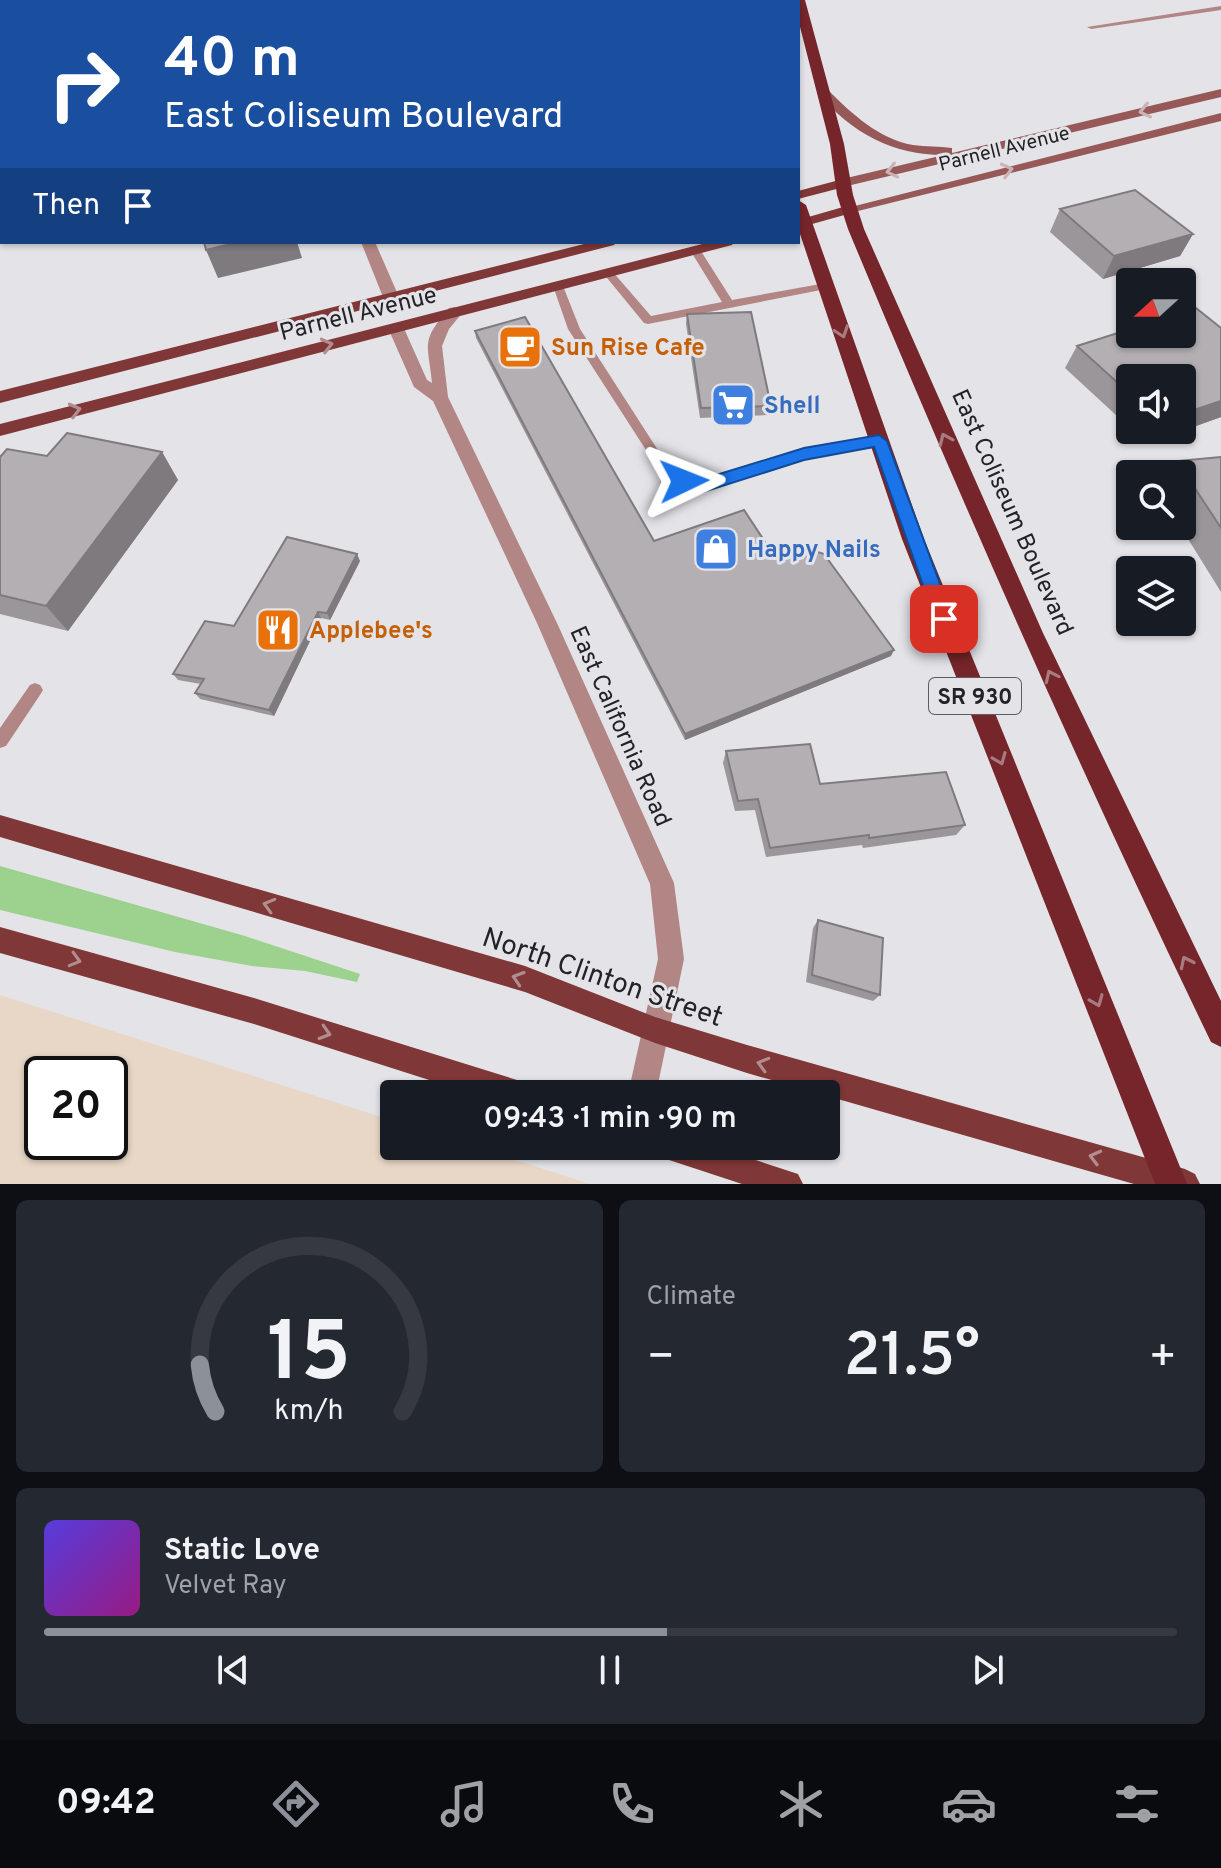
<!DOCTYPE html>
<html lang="en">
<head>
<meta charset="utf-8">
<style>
	:root { --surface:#171b24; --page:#242831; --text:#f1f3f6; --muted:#9ea1a6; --line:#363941; --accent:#8c9099 }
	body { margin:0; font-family:Overpass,sans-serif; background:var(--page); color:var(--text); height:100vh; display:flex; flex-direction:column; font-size:30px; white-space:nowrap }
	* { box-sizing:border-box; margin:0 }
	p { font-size:26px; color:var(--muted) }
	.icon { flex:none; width:44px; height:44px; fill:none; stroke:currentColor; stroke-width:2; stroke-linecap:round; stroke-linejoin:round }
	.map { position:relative; height:1184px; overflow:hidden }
	.details { display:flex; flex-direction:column; gap:16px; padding:16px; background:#0d0f14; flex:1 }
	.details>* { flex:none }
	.banner { position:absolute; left:0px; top:0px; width:800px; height:244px; box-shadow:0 2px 6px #0004; background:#1a4fa0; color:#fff; overflow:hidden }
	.needle { width:52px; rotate:249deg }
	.buttons { position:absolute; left:1116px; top:268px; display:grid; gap:16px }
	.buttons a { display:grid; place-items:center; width:80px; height:80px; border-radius:8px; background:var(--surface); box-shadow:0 2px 6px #0004; font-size:40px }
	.speed { position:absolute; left:24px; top:1056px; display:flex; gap:16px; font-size:40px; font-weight:700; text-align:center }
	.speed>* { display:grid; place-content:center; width:104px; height:104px; border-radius:50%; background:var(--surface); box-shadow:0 2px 6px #0004; line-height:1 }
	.speed .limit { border:4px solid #111; border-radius:12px; background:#fff; color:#111 }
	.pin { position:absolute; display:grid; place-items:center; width:68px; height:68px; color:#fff; margin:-34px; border-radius:16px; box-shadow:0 4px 12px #0006 }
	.me { position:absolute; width:88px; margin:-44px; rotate:88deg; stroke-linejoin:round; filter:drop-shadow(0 0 6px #0008) }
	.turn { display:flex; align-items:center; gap:28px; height:168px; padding:0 32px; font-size:36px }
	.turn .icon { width:104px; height:104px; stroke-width:2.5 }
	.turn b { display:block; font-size:56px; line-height:68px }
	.then { display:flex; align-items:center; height:76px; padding:0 32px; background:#0003; gap:16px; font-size:30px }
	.big { font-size:60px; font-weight:600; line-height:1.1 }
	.details .widget { flex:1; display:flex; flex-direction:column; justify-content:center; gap:12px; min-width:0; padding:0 28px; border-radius:12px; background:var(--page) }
	.details .dial { align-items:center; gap:0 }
	.dial svg { height:208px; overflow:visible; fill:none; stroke:var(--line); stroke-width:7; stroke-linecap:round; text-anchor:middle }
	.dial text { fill:var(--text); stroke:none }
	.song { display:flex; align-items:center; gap:24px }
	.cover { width:96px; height:96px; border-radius:12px; background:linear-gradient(135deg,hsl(250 70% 55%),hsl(310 70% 35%)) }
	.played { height:8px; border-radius:4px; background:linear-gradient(90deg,var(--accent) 55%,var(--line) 55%) }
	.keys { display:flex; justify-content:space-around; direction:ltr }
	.heat { display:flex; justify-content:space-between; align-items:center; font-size:44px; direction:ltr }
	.details .tiles { flex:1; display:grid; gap:16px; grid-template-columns:1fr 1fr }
	.widget:last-child { grid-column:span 2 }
	.trip { position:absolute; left:380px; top:1080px; width:460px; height:80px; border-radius:8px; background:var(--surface); box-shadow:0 2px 6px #0004; font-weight:600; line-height:80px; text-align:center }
	.tabs { display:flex; height:128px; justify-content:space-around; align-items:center; background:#090b0e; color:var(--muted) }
	.tabs .icon { width:56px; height:56px }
	.tabs .active { color:var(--accent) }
	.tabs b { font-size:36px; color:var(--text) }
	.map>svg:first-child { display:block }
	.commercial { fill:#e8d7c6; fill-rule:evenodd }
	.green { fill:#9cd28d }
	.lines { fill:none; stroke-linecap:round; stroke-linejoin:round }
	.service { fill:#b28684; fill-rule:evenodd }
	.minor { fill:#b28684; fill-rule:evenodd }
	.secondary { fill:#965957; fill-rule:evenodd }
	.primary { fill:#803737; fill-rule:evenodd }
	.trunk { fill:#76262a; fill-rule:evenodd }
	.wall { fill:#9b9699 }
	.shaded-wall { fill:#7e7a7d }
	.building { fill:#b4afb2; stroke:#7e7a7d; stroke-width:2 }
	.oneway { stroke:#c9b3b5 }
	.oneway2 { stroke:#a87b80 }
	.oneway3 { stroke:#b28d90 }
	.route { fill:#1a73e8; stroke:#114b97; stroke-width:2 }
	.labels { text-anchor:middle; stroke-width:6; stroke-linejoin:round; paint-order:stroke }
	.far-street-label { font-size:20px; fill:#232325; stroke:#e4e3e8 }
	.shield { fill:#e4e3e8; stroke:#5d5d60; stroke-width:2 }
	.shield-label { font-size:22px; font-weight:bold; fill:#232325 }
	.street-label { font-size:24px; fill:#232325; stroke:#e4e3e8 }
	.food-label { font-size:24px; font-weight:bold; fill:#c56008; stroke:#e4e3e8; text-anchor:start }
	.shop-label { font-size:24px; font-weight:bold; fill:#366cbe; stroke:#e4e3e8; text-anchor:start }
	.near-street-label { font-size:28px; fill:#232325; stroke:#e4e3e8 }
</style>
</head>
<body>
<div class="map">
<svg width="1221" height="1184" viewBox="0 0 1221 1184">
	<rect width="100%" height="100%" fill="#e4e3e8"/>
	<!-- commercial -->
	<path class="commercial" d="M0,995L394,1121V1146H472L590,1184H0ZM42,1074H110V1142H42Z"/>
	<!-- green -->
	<path class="green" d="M0,866L245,936L360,974L357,982L305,971L252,966L175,952L0,910Z"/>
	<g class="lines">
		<!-- service -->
		<path class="service" d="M167,0H175V2H167Z
			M1221,6V10L1091,29L1087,27Z
			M0,194H2V200H0Z
			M695,247L699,248L732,300L826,283L831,286L826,289L648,324L644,323L603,273L604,271H612L651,316L722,302L690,250Z
			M558,283L563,286L580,329L672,472L700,482L804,449L879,437L885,441L879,445L805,458L700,492L664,478L568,329L553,286Z
			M35,683L40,685L43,690L40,695L6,746L0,748V728L30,685Z"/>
		<!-- minor -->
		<path class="minor" d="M254,0H264L265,2H255Z
			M361,242H375L399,297L396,300H386L383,297Z
			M455,307L463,312L449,329L442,346L448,397L557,623L674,883L684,959L656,1094H628L658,959L650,884L537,623L433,401L414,387L388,328L396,323L402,324L427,380L432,383C428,342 420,343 449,308Z"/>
		<!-- secondary -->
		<path class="secondary" d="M1221,89V97L843,187L836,183L838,180L944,155C893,155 851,133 818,93L828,90C852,114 879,139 913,145C926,147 939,146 952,148V153Z
			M1221,113V121L850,213L843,209Z"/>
		<!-- primary -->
		<path class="primary" d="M843,179L850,183L848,186L798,199V191Z
			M850,205L855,206V212L798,228V220Z
			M592,242H616L614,245L0,403V391Z
			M710,242H734L732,245L0,436V424Z
			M0,815L525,966L655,1017L747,1045L1185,1169L1195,1174L1200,1184H1134L747,1073L655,1043L525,992L0,837Z
			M0,927L254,998L517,1080L527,1084L531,1094H473L254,1024L0,953Z
			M653,1146H713L798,1174L803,1184H742L657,1156Z"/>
		<!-- trunk -->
		<path class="trunk" d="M750,0H762V2H750Z
			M793,0H805L844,144L853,195L864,229L1043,633L1221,1001V1047L1211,1042C1082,775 962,503 848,229L837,195L830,144L798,19V2Z
			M798,200L806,205L924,539L1187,1184H1155L902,539L798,228Z"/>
	</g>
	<!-- wall -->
	<path class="wall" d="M1060,209L1193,234L1180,256L1103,279L1050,232Z
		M687,314L771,406L769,415L700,418L686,324Z
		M1221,328V417L1146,444L1132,430H1182L1130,378V428L1065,368L1077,346Z
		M475,331L654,541L773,554L891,656L685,740L476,338Z
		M162,452L178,480L68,631L0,614V457Z
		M1221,457V592L1180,526H1182V474H1168L1177,461Z
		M360,561L330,620L321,618L274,716L200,699L195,693L201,684L178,680L173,674L234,626Z
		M726,751L820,784L965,825L956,835L863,848L862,845L766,857L755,810L735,811L723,763Z
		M818,920L880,995L873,1001L806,982L813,928Z"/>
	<!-- shaded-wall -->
	<path class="shaded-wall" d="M2,141V172L0,173V142Z
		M1193,234L1180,256L1103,279L1114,256Z
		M239,242H297L302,258L218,278L206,250Z
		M1221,401V417L1146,444L1155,430H1182V414Z
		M162,452L178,480L68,631L46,606Z
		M357,554L360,561L330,620L327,613Z
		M318,612L321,618L274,716L269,710Z
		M894,650L891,656L685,740V734Z"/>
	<!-- building -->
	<path class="building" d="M51,0H112L113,2H52Z
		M0,99H2V141L0,142Z
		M1135,190L1193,234L1114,256L1060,209Z
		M204,242H239L206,250Z
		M1196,308L1221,328V401L1182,414V378H1130V394L1077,346L1130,329V334H1182V313Z
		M751,312L771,406L701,408L687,314Z
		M525,317L654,541L744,510L773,554L798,545L824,554L894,650L685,734L475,331Z
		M67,433L162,452L46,606L0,595V457L7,449L47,456Z
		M1221,457V528L1177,461Z
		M287,537L357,554L327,613L318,612L269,710L195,693L204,679L173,674L205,621L234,626Z
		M810,744L820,784L946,772L965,825L869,838V835L770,848L758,799L738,801L726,751Z
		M818,920L883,938L880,995L812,975Z"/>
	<!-- one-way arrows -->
	<defs><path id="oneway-chevron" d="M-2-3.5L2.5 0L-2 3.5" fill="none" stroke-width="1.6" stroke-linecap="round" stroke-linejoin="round" transform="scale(2)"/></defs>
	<g class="oneway">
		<use href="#oneway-chevron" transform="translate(1145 111) rotate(167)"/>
		<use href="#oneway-chevron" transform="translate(1007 170) rotate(-14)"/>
		<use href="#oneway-chevron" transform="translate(892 171) rotate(167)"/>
	</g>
	<g class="oneway2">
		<use href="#oneway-chevron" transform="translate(842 332) rotate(71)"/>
		<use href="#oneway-chevron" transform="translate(945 439) rotate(-114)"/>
		<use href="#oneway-chevron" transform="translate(1051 676) rotate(-115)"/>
		<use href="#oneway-chevron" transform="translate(1000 759) rotate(68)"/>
		<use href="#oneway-chevron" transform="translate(1186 962) rotate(-116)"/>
		<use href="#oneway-chevron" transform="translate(1097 1001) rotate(68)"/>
	</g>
	<g class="oneway3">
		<use href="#oneway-chevron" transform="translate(327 345) rotate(-14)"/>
		<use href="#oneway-chevron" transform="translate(75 410) rotate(-14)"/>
		<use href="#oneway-chevron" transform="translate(269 905) rotate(-164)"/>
		<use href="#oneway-chevron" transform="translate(75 960) rotate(16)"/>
		<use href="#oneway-chevron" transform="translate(518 978) rotate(-162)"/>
		<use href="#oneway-chevron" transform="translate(325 1033) rotate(17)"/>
		<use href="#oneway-chevron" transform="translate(763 1064) rotate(-164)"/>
		<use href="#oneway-chevron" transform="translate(1095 1157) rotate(-165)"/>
	</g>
	<!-- route -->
	<path class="route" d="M879,435L887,441L953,619L951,624H938L935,619L874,447L804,460L700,493L678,485L675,481L684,475L700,480L804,448Z"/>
	<!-- icons -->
	<defs>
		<g id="cafe-square" transform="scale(2.3)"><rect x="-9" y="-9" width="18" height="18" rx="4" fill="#e8710a" stroke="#e4e3e8"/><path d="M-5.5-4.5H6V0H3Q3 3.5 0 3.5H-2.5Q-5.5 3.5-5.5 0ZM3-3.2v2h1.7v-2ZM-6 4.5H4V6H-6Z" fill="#fff"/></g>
		<g id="supermarket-square" transform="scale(2.3)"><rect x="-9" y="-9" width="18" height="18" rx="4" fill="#3f7fe0" stroke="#e4e3e8"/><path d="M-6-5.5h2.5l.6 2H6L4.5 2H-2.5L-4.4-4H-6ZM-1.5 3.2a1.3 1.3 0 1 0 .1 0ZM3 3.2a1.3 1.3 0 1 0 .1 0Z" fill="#fff"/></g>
		<g id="shop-square" transform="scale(2.3)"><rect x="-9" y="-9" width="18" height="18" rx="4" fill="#3f7fe0" stroke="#e4e3e8"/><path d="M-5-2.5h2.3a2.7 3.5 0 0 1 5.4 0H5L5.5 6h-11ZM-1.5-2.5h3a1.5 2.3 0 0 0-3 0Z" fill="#fff"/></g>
		<g id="restaurant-square" transform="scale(2.3)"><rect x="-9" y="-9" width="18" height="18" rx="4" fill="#e8710a" stroke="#e4e3e8"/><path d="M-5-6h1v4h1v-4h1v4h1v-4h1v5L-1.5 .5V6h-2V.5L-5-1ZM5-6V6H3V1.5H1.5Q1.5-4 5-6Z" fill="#fff"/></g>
	</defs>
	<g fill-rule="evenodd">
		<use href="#cafe-square" x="520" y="347"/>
		<use href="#supermarket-square" x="733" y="405"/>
		<use href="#shop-square" x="716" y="549"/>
		<use href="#restaurant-square" x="278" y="630"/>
	</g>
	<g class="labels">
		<!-- far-street labels -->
		<g class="far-street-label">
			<text transform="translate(1004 148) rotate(-14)" y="7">Parnell Avenue</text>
		</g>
		<!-- shield labels -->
		<rect class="shield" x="929" y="678" width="92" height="36" rx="6"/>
		<g class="shield-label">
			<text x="975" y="704">SR 930</text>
		</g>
		<!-- street labels -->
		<g class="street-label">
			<text transform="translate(358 313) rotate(-14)" y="8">Parnell Avenue</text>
			<text transform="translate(1013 512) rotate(66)" y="8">East Coliseum Boulevard</text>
			<text transform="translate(621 726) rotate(66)" y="8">East California Road</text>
		</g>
		<!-- food labels -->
		<g class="food-label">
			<text x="551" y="355">Sun Rise Cafe</text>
			<text x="309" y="638">Applebee's</text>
		</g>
		<!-- shop labels -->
		<g class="shop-label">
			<text x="764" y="413">Shell</text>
			<text x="747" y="557">Happy Nails</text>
		</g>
		<!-- near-street labels -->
		<g class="near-street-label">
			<text transform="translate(603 976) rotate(19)" y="10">North Clinton Street</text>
		</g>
	</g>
</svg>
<div class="buttons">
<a><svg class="needle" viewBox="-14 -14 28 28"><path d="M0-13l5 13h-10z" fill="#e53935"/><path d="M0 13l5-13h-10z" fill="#9ea1a6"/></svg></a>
<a><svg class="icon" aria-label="sound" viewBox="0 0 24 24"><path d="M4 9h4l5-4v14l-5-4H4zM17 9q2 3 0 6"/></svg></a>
<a><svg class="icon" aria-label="search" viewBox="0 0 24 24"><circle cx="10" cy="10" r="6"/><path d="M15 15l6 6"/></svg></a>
<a><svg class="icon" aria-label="layers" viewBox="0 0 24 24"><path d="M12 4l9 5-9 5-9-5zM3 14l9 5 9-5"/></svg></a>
</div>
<div class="speed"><div class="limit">20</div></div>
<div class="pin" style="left:944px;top:619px;background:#d93025"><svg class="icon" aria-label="arrive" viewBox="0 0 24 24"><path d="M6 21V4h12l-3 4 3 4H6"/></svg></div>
<svg class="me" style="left:684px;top:481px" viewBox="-20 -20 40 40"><path d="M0-17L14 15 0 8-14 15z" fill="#1a73e8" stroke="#fff" stroke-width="4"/></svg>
<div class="trip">09:43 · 1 min · 90 m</div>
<div class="banner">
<div class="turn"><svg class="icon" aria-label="right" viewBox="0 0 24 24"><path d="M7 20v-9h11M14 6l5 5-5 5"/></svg><div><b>40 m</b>East Coliseum Boulevard</div></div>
<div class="then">Then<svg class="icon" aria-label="arrive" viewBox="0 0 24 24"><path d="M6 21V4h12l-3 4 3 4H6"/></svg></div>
</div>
</div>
<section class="details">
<div class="tiles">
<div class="widget dial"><svg viewBox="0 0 100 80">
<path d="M14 69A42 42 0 1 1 86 69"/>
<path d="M14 69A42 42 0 0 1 8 51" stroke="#8c9099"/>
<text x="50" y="56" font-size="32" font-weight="700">15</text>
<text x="50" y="72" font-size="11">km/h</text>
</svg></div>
<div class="widget"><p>Climate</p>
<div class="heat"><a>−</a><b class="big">21.5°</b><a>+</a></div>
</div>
<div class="widget">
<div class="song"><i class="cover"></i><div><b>Static Love</b><p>Velvet Ray</p></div></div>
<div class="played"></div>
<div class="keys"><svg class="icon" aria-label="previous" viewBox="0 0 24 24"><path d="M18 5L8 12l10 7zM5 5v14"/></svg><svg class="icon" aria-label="pause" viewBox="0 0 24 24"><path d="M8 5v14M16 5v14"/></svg><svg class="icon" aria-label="next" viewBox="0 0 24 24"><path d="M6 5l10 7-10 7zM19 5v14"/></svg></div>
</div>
</div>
</section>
<nav class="tabs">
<b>09:42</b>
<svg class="icon active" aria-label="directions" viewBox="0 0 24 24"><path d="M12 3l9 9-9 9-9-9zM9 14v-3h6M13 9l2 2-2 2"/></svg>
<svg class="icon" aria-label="music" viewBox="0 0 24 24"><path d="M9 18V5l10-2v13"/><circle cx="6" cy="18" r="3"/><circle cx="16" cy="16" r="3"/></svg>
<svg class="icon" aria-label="phone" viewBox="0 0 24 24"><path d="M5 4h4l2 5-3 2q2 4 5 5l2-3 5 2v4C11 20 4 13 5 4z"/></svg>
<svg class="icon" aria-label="climate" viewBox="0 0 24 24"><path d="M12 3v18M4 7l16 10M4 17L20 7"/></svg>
<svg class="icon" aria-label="car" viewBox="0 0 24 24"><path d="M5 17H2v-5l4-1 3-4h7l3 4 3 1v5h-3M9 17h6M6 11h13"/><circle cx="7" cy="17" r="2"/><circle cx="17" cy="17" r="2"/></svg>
<svg class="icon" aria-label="filters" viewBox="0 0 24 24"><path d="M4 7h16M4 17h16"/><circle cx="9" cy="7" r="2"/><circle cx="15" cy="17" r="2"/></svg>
</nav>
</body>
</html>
